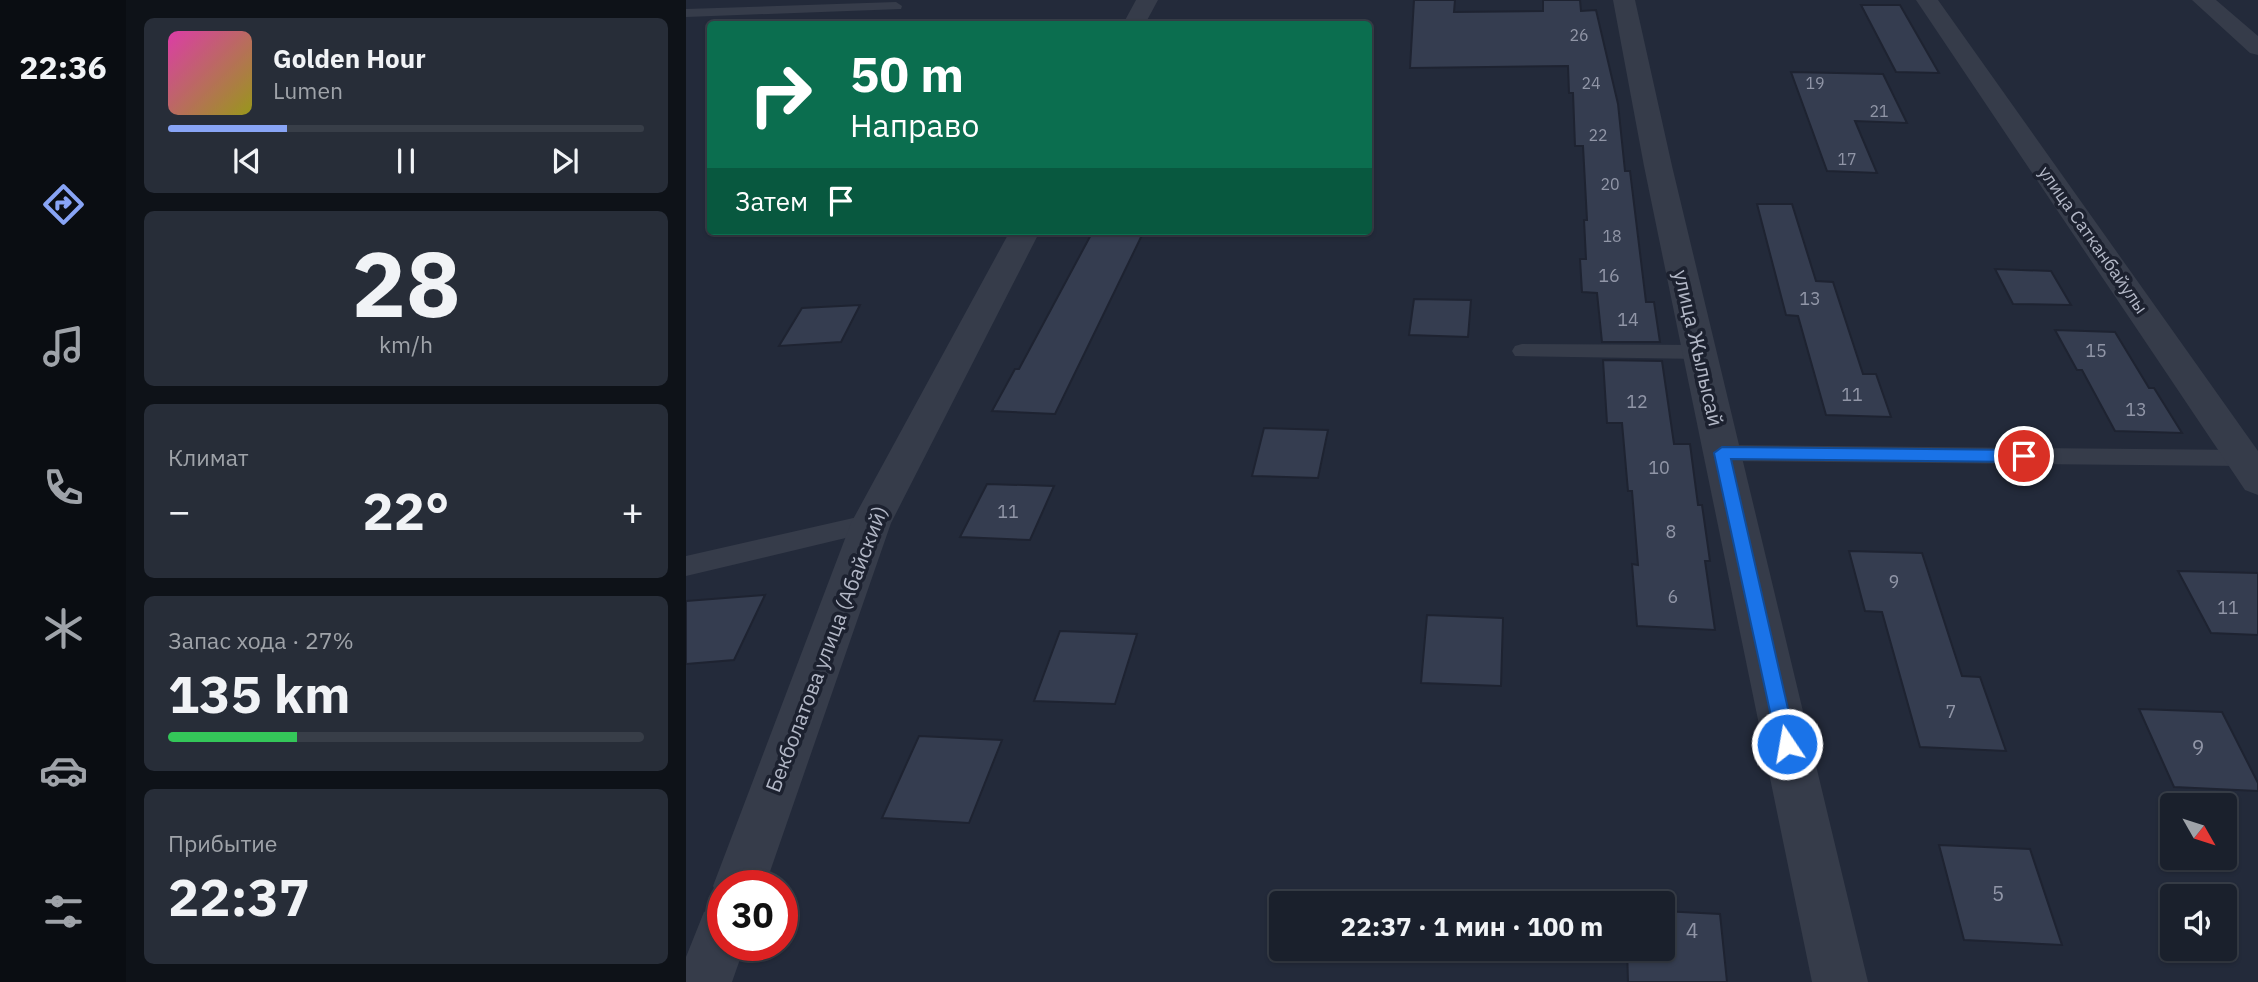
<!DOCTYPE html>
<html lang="ru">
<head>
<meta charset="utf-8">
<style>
	:root { --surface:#1a202c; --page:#272d38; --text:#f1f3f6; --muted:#9fa3a9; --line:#383e48; --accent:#88a4f5 }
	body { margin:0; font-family:"IBM Plex Sans",sans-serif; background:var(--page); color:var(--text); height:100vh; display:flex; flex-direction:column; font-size:26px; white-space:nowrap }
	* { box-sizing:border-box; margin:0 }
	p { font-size:23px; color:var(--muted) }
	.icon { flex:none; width:38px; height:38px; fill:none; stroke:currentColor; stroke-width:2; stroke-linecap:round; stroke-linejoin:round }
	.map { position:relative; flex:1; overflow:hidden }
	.sheet { display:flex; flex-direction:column; gap:18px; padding:18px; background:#0e1218; width:560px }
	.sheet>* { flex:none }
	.banner { position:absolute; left:21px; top:21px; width:665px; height:214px; border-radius:7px; box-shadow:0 2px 5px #0004,0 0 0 2px var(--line); background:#0b6e4f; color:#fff; overflow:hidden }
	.needle { width:46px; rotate:129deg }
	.tools { position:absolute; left:1474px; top:793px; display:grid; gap:14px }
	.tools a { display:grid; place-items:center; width:77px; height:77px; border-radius:7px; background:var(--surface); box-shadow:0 2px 5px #0004,0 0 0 2px var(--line); font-size:35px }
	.speed { position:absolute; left:21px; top:870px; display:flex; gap:14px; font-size:35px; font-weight:700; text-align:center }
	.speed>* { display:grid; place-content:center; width:91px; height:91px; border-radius:50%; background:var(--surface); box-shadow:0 2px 5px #0004,0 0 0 2px var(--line); line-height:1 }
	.speed .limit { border:10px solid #d22; background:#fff; color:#111 }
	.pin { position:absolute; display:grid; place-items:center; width:60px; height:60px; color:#fff; margin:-30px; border:4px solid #fff; border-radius:50%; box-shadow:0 2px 7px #0007 }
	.me { position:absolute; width:77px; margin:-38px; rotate:348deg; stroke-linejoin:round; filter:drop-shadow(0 0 5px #0008) }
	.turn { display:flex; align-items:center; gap:24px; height:147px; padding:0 28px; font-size:32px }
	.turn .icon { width:91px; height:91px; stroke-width:2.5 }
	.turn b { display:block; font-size:49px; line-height:60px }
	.then { display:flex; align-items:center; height:66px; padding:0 28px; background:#0003; gap:14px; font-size:26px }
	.big { font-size:52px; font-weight:700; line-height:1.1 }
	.sheet .tile { flex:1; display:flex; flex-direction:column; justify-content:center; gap:10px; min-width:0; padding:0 24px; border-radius:10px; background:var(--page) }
	.sheet .dial { align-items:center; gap:0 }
	.dial b { font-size:91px; line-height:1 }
	.song { display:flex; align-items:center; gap:21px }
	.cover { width:84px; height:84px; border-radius:10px; background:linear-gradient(135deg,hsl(320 70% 55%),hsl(60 70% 35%)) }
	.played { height:7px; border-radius:4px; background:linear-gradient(90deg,var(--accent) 25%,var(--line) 25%) }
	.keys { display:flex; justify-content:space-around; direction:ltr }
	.heat { display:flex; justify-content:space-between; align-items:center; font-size:38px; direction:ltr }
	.charge { height:10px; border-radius:5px; background:linear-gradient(90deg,#34c759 27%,var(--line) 0) }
	.trip { position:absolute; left:583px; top:891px; width:406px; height:70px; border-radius:7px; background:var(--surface); box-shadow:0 2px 5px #0004,0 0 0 2px var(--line); font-weight:700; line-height:70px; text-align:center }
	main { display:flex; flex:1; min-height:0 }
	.dock { display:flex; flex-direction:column; width:126px; justify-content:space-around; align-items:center; background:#0a0d12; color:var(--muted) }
	.dock .icon { width:49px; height:49px }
	.dock .selected { color:var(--accent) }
	.dock b { font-size:32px; color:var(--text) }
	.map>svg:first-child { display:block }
	.building { fill:#353d50; stroke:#1e2331; stroke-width:2 }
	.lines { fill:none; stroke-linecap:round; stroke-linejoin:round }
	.service { fill:#363c4a; fill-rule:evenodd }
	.minor { fill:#363c4a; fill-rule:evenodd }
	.route { fill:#1a73e8; stroke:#114b97; stroke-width:2 }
	.labels { text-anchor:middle; stroke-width:7; stroke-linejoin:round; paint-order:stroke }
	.far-number-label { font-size:16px; fill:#9196a7 }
	.far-street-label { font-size:18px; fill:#b2b7c6; stroke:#1c212f }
	.number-label { font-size:18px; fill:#9196a7 }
	.street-label { font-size:21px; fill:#b2b7c6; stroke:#1c212f }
	.near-number-label { font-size:21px; fill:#9196a7 }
</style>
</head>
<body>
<main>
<nav class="dock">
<b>22:36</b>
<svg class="icon selected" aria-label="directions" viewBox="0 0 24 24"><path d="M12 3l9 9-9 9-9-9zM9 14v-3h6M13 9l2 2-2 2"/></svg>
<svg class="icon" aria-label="music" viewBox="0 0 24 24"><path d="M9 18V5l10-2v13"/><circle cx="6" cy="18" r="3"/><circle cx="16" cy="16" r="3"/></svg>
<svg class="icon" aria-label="phone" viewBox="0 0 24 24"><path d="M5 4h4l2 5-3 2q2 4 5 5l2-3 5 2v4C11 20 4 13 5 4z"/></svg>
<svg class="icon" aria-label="climate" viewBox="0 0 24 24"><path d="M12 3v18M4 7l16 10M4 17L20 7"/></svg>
<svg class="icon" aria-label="car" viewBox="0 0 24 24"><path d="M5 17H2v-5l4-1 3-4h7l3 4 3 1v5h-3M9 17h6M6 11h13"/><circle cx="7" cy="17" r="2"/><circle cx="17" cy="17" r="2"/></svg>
<svg class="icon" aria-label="filters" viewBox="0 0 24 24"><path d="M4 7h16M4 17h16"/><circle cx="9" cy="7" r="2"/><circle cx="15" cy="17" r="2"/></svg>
</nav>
<section class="sheet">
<div class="tile">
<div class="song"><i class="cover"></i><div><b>Golden Hour</b><p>Lumen</p></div></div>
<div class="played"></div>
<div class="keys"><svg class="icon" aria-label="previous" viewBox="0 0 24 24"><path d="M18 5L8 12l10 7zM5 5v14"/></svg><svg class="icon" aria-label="pause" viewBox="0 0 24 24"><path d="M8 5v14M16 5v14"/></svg><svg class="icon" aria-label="next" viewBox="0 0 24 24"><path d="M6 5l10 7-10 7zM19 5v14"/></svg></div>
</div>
<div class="tile dial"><b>28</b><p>km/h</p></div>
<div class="tile"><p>Климат</p>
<div class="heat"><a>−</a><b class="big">22°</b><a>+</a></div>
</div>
<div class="tile"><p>Запас хода · 27%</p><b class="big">135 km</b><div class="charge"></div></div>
<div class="tile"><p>Прибытие</p><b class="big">22:37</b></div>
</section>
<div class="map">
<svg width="1572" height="982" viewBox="0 0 1572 982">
	<rect width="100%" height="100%" fill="#232a3a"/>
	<!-- building -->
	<path class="building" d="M728,0H769L768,12L857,11V0H894L895,11L910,10L932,104L939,171H944L960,302H968L974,342H916L911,293L896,292L894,259H900L898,220H901L897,146H889L887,93H883L882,66L724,68Z
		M1175,5H1214L1253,73L1210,72Z
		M1105,72L1197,74L1221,123L1169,121L1191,173L1141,171Z
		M1071,204H1106L1130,281L1147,282L1177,374H1190L1205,417L1140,415L1112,316L1100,315Z
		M407,231H458L369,414L306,411L329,369H333Z
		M1309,269L1365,271L1385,305L1327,304Z
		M728,299L785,300L782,337L723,335Z
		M174,305L155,342L93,346L116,308Z
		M1369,330L1429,332L1463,388H1468L1496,433L1429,431L1396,370H1391Z
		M917,360L976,361L988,444H1004L1012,505H1016L1024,561H1019L1029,630L951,626L946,564L952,565L946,491H942L936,423H921Z
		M578,428L642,430L632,478L566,476Z
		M301,484L368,486L344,540L274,537Z
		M1163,551L1236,553L1276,676L1294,677L1320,751L1234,747L1196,612L1179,611Z
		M1492,571L1572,573V635L1525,633Z
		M79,595L48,660L0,664V601Z
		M741,615L817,618L815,686L735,683Z
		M374,631L451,634L429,704L348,701Z
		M1453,709L1536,712L1572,783V791L1488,787Z
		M233,736L316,740L283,823L196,818Z
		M1253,845L1344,849L1376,945L1278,940Z
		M976,911L1034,914L1041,982H942L941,948H976Z"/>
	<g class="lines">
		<!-- service -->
		<path class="service" d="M210,2L216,6L215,9L0,17V9Z
			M836,344L1014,345L1021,347L1024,352L1021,357L1014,359L829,356L826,351L829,346Z
			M1036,445L1558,450L1566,452L1569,458L1566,464L1558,466L1036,461L1028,459L1025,453L1028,447Z
			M185,514L193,516L197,523L193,530L0,576V556Z"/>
		<!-- minor -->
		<path class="minor" d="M450,0H472L459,24H437Z
			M927,0H949L986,166L1182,982H1126L958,166Z
			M1230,0H1252L1572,451V495L1559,490Z
			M1506,0H1530L1572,36V55L1564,53Z
			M324,231H354L205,523L79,886H37V945H59L46,982H0V957L18,912L35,905L27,886L165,523Z"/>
	</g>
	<!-- route -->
	<path class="route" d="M1036,447L1338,450L1346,456L1338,462L1045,459L1110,744L1107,751L1101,753L1094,751L1091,744L1028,453Z"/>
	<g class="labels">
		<!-- far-number labels -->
		<g class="far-number-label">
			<text x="893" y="41">26</text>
			<text x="905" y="89">24</text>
			<text x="1129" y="89">19</text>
			<text x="1193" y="117">21</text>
			<text x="912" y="141">22</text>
			<text x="1161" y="165">17</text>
			<text x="924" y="190">20</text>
			<text x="926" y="242">18</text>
		</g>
		<!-- far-street labels -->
		<g class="far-street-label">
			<text transform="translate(1407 240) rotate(55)" y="6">улица Сатканбайулы</text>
		</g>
		<!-- number labels -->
		<g class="number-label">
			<text x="923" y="282">16</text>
			<text x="1124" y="305">13</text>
			<text x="942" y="326">14</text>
			<text x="1410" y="357">15</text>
			<text x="1166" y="401">11</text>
			<text x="951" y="408">12</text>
			<text x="1450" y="416">13</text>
			<text x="973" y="474">10</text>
			<text x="322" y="518">11</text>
			<text x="985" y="538">8</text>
			<text x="1208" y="588">9</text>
			<text x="987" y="603">6</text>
			<text x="1542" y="614">11</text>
			<text x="1265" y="718">7</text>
		</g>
		<!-- street labels -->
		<g class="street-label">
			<text transform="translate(1012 348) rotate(77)" y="7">улица Жылысай</text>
			<text transform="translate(141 649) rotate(-69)" y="7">Бекболатова улица (Абайский)</text>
		</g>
		<!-- near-number labels -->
		<g class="near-number-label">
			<text x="1512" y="755">9</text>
			<text x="1312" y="901">5</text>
			<text x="1006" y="938">4</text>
		</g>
	</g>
</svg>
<div class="tools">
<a><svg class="needle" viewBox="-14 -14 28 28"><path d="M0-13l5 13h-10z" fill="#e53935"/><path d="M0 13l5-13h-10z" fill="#9fa3a9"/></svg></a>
<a><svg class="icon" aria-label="sound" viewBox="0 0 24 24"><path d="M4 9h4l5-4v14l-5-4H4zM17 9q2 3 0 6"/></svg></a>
</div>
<div class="speed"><div class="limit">30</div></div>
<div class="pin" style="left:1338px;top:456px;background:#d93025"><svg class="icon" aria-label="arrive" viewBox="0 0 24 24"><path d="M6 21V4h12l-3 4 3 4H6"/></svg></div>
<svg class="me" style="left:1101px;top:744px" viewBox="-20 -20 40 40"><circle r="17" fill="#1a73e8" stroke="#fff" stroke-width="3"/><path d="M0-11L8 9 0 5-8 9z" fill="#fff"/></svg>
<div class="trip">22:37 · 1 мин · 100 m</div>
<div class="banner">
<div class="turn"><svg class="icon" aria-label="right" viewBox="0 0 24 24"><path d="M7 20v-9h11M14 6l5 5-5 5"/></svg><div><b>50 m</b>Направо</div></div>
<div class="then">Затем<svg class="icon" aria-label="arrive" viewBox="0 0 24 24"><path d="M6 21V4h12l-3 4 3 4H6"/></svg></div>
</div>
</div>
</main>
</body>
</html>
